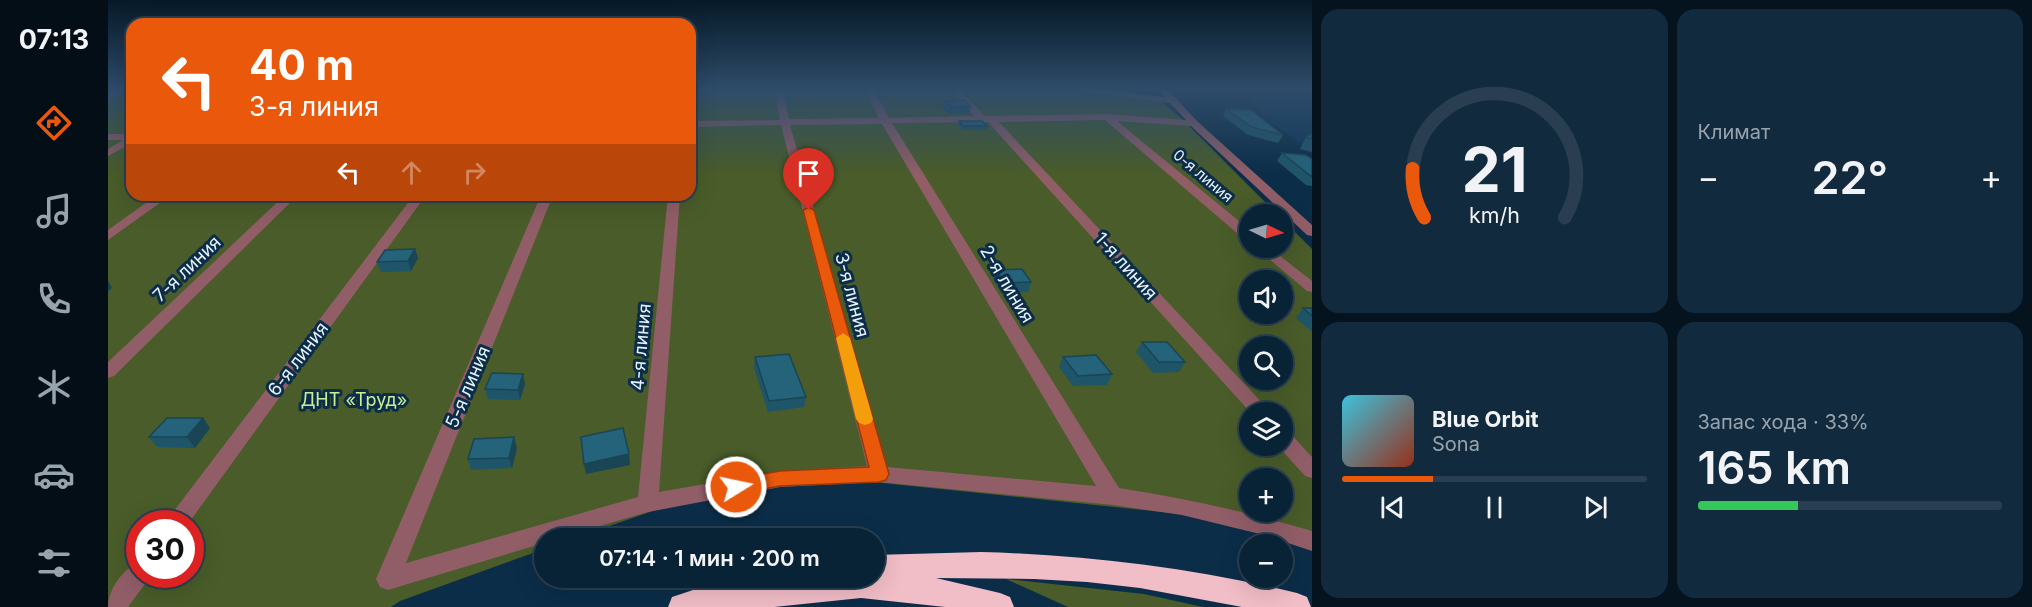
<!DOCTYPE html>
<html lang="ru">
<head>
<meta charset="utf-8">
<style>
	:root { --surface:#082236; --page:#112a3e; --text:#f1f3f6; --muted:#98a4ad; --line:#293f51; --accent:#ea580c }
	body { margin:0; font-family:Inter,sans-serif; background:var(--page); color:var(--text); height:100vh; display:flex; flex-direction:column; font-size:22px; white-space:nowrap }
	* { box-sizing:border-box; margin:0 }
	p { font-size:20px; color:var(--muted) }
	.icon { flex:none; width:33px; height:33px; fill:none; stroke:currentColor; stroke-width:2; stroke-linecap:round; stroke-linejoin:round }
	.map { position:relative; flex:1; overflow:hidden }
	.panel { display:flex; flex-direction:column; gap:9px; padding:9px; background:#04131e; width:720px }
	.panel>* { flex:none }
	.top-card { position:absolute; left:18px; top:18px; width:570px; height:183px; border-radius:18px; box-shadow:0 6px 24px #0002,0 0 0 2px var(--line); background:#ea580c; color:#fff; overflow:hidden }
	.needle { width:39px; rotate:95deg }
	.buttons { position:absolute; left:1131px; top:204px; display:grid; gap:12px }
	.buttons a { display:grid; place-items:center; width:54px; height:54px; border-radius:50%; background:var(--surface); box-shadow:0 6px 24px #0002,0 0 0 2px var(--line); font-size:30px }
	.speed { position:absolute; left:18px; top:510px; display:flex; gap:12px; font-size:30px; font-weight:700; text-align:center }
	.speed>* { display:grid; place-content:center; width:78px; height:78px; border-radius:50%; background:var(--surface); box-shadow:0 6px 24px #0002,0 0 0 2px var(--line); line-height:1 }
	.speed .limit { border:9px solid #d22; background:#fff; color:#111 }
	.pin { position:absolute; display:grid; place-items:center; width:51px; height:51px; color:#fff; margin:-62px -26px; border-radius:50% 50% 50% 0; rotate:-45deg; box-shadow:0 0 6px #0007 }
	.pin .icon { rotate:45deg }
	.me { position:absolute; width:66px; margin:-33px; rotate:80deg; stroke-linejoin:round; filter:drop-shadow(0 0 4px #0008) }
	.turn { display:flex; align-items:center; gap:21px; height:126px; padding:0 24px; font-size:27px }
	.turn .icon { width:78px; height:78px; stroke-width:2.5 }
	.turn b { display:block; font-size:42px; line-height:51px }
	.lanes { display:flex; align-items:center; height:57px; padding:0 24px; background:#0003; justify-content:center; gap:30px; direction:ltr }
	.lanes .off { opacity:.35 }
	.big { font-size:45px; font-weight:600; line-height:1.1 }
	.panel .card { flex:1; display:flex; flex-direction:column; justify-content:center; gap:9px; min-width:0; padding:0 21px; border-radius:18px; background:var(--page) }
	.panel .dial { align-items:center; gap:0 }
	.dial svg { height:156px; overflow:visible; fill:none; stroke:var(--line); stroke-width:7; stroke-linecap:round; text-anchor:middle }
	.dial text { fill:var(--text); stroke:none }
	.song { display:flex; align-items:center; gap:18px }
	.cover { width:72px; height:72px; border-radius:9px; background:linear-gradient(135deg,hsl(190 70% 55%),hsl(10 70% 35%)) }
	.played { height:6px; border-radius:3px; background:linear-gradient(90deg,var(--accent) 30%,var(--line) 30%) }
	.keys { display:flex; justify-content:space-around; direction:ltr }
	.heat { display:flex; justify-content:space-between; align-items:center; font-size:33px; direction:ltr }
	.charge { height:9px; border-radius:4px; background:linear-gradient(90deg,#34c759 33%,var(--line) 0) }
	.panel .tiles { flex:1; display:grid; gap:9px; grid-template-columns:repeat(2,1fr) }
	.trip { position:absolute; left:426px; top:528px; width:351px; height:60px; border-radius:30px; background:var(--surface); box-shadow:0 6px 24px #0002,0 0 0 2px var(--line); font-weight:600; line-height:60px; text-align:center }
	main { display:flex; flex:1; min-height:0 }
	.tab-bar { display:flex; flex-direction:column; width:108px; justify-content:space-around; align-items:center; background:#030e16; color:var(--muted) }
	.tab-bar .icon { width:42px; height:42px }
	.tab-bar .active { color:var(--accent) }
	.tab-bar b { font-size:27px; color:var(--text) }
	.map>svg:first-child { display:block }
	.built { fill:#0d3757 }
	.green { fill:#495c29; fill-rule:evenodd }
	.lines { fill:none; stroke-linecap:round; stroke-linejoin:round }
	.street { fill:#915e68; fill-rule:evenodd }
	.highway { fill:#f1bdc7; fill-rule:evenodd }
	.wall { fill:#1f5569 }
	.shaded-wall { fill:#194555 }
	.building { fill:#24637a; stroke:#194555; stroke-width:1.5 }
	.route { fill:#ea580c; stroke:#983908; stroke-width:1.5 }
	.slow { fill:#f59e0b }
	.labels { text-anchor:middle; stroke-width:6; stroke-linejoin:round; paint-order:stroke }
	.far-street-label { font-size:15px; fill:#e7f2fd; stroke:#0b2d48 }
	.street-label { font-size:18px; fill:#e7f2fd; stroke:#0b2d48 }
	.park-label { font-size:18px; fill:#caee94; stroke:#0b2d48 }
</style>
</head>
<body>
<main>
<nav class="tab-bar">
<b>07:13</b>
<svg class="icon active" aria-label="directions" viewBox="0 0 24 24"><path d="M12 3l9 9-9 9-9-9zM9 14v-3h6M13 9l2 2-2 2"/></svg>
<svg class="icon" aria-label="music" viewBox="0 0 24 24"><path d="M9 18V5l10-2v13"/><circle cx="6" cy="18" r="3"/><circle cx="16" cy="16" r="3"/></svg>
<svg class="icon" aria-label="phone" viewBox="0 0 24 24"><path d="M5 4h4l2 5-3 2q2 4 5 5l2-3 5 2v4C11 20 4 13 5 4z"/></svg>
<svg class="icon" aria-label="climate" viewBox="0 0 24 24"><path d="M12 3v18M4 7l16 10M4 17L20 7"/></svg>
<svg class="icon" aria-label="car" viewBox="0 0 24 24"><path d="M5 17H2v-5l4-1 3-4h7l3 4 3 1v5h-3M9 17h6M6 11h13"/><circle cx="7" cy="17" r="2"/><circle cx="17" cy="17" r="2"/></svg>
<svg class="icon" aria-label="filters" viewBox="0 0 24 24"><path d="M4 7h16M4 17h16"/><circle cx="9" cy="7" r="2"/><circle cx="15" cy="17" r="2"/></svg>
</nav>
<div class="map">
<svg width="1204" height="607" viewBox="0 0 1204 607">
	<rect width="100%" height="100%" fill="#0b2d48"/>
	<!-- built -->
	<path class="built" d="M1135,90H1204V153L1155,116Z"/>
	<!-- green -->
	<path class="green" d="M0,90H24V195H582V90H994L1052,100L1076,121L1169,214H1142V248H1174L1175,220L1204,249V543L1112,518L726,478L562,505L467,538H436V549L292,601L283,607H0ZM1142,280H1174V314H1142ZM1142,346H1174V380H1142ZM1142,412H1174V446H1142ZM1142,478H1174V512H1142ZM32,524H82V574H32Z
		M898,579L1036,594L1095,607H960Z"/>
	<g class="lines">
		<!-- street -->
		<path class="street" d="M4,90H16L0,99V93Z
			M667,90H675L681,119L771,118L757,90H766L781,118L866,116L843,90H852L877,116L999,114L1078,120L1062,103L965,90H997L1057,97L1051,90H1060L1089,121L1204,225V236L1199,235L1083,126L1009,121L1142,230V241L1137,240L997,120L891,122L1158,407L1161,412H1142L880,122L784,123L1011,488C1077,498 1140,512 1204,531V551L1156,535L1074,515L1005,505L771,482L672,487L540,512L451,538H436V543L280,590L272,587L268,579L433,195H445L298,563L530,497L560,195H572L551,492L672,471L759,466L673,125L582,127V121L672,120ZM774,124L988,486L779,467L682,125Z
			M0,134H24V143L0,156V149L15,140H0Z
			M49,195H63L0,240V230Z
			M177,195H190L6,376L0,378V362Z
			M306,195H318L80,524H56Z
			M1148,248H1162L1204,281V292L1199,291Z
			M1174,430L1181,432L1204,457V478L1197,476L1170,446H1174Z
			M32,562V574H42L40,580L20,607H0C0,590 15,568 32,562Z"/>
		<!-- highway -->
		<path class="highway" d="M873,552C981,555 1084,568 1189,593L1199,597L1203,607H1134L1032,588L979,582L926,579L828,578L892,593L902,597L906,607H837L753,598L666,607H560L564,597L609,582L620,589L679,578H766V555Z"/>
	</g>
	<!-- wall -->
	<path class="wall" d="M837,101L863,107L861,114H841L835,108Z
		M1118,109L1175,135L1170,143L1140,135L1115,116Z
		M851,121L879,126L878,130H855L850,125Z
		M1204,133V152L1192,149L1198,137Z
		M1174,153L1204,159V186L1198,185L1169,161Z
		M307,249L310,258L303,271L273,272L269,262Z
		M888,270L923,282L920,292L894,293L885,279Z
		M1195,308H1204V332L1188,318Z
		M1034,342L1077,362L1071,372L1045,373L1028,352Z
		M647,357L698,397L696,407L660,412L646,368Z
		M955,357L1004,374L999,385L965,386L951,367Z
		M417,384L412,400L380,399L377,389Z
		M95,418L102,428L87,448L49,447L41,437Z
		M409,448L404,468L363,470L360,459Z"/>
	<!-- shaded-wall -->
	<path class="shaded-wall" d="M307,249L310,258L303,271L300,261Z
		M0,281L4,288L0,291Z
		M415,374L417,384L412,400L410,390Z
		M95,418L102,428L87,448L79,437Z
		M406,437L409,448L404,468L401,458Z
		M521,454L522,465L478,474L476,464Z"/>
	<!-- building -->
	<path class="building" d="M857,100L863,107H843L837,101Z
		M1118,109L1143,110L1175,135L1144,127Z
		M851,121H874L879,126H855Z
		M1204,133V139L1198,137Z
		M1174,153L1198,155L1204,159V177Z
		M307,249L300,261L269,262L277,250Z
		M914,269L923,282L897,283L888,270Z
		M1195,308H1204V316Z
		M1034,342H1059L1077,362H1051Z
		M681,354L698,397L661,401L647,357Z
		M988,355L1004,374L970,376L955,357Z
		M384,373L415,374L410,390L377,389Z
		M59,418H95L79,437H41Z
		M515,428L521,454L476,464L473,437Z
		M406,437L401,458L360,459L366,439Z"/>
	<!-- sky -->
	<linearGradient id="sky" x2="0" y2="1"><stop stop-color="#061928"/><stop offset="0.51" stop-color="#2e4c6a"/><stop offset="1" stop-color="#2e4c6a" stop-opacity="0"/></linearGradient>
	<rect width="1204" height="175" fill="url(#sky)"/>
	<!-- route -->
	<path class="route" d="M701,207L706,210L781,474L778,480L771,482L672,486L628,494L621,492L619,487L621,481L628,479L672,471L761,467L695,210Z"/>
	<!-- slow -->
	<path class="slow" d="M735,333L742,338L765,419L763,423L757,425L751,423L748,419L728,338Z"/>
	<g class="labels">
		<!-- far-street labels -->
		<g class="far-street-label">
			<text transform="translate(1095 176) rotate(40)" y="5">0-я линия</text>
		</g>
		<!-- street labels -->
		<g class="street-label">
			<text transform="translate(1018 266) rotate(48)" y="6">1-я линия</text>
			<text transform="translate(79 269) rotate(-44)" y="6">7-я линия</text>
			<text transform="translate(899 284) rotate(59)" y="6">2-я линия</text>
			<text transform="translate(744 295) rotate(75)" y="6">3-я линия</text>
			<text transform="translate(533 347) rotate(-85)" y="6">4-я линия</text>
			<text transform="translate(190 359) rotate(-53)" y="6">6-я линия</text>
			<text transform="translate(360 387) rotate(-67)" y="6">5-я линия</text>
		</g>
		<!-- park labels -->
		<g class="park-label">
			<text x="246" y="406">ДНТ «Труд»</text>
		</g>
	</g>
</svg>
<div class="buttons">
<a><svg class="needle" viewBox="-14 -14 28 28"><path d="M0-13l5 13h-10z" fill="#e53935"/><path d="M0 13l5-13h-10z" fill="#98a4ad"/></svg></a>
<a><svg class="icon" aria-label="sound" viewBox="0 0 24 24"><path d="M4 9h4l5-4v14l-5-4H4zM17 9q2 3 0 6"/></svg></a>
<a><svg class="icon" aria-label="search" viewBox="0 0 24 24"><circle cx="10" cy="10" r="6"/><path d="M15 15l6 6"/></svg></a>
<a><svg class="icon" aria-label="layers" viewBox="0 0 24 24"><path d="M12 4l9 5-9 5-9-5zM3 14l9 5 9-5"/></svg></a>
<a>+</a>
<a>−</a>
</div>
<div class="speed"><div class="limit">30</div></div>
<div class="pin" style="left:701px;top:210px;background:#d93025"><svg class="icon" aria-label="arrive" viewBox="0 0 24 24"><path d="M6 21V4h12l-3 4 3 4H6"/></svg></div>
<svg class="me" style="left:628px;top:487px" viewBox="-20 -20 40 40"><circle r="17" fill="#ea580c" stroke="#fff" stroke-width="3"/><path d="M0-11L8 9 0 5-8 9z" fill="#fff"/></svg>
<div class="trip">07:14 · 1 мин · 200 m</div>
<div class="top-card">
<div class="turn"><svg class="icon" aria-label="left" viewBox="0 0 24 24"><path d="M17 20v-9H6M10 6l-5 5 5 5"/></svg><div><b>40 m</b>3-я линия</div></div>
<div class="lanes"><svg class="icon" aria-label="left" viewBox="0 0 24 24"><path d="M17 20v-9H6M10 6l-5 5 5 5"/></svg><svg class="icon off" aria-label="ahead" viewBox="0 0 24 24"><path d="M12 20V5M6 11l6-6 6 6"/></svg><svg class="icon off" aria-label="right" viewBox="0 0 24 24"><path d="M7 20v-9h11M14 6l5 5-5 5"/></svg></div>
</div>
</div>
<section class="panel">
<div class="tiles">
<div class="card dial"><svg viewBox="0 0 100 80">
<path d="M14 69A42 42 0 1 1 86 69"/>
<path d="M14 69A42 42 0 0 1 8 44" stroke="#ea580c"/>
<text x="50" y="56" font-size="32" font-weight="700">21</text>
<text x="50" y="72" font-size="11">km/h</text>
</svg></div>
<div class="card"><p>Климат</p>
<div class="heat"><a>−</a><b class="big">22°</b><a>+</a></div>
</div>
<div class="card">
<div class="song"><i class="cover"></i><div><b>Blue Orbit</b><p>Sona</p></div></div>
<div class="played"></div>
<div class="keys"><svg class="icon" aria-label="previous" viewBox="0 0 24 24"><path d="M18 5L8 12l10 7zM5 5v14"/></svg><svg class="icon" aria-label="pause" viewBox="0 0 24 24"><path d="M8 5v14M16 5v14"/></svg><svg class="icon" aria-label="next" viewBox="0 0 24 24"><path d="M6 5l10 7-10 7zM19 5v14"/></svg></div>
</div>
<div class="card"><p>Запас хода · 33%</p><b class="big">165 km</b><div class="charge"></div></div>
</div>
</section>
</main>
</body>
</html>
